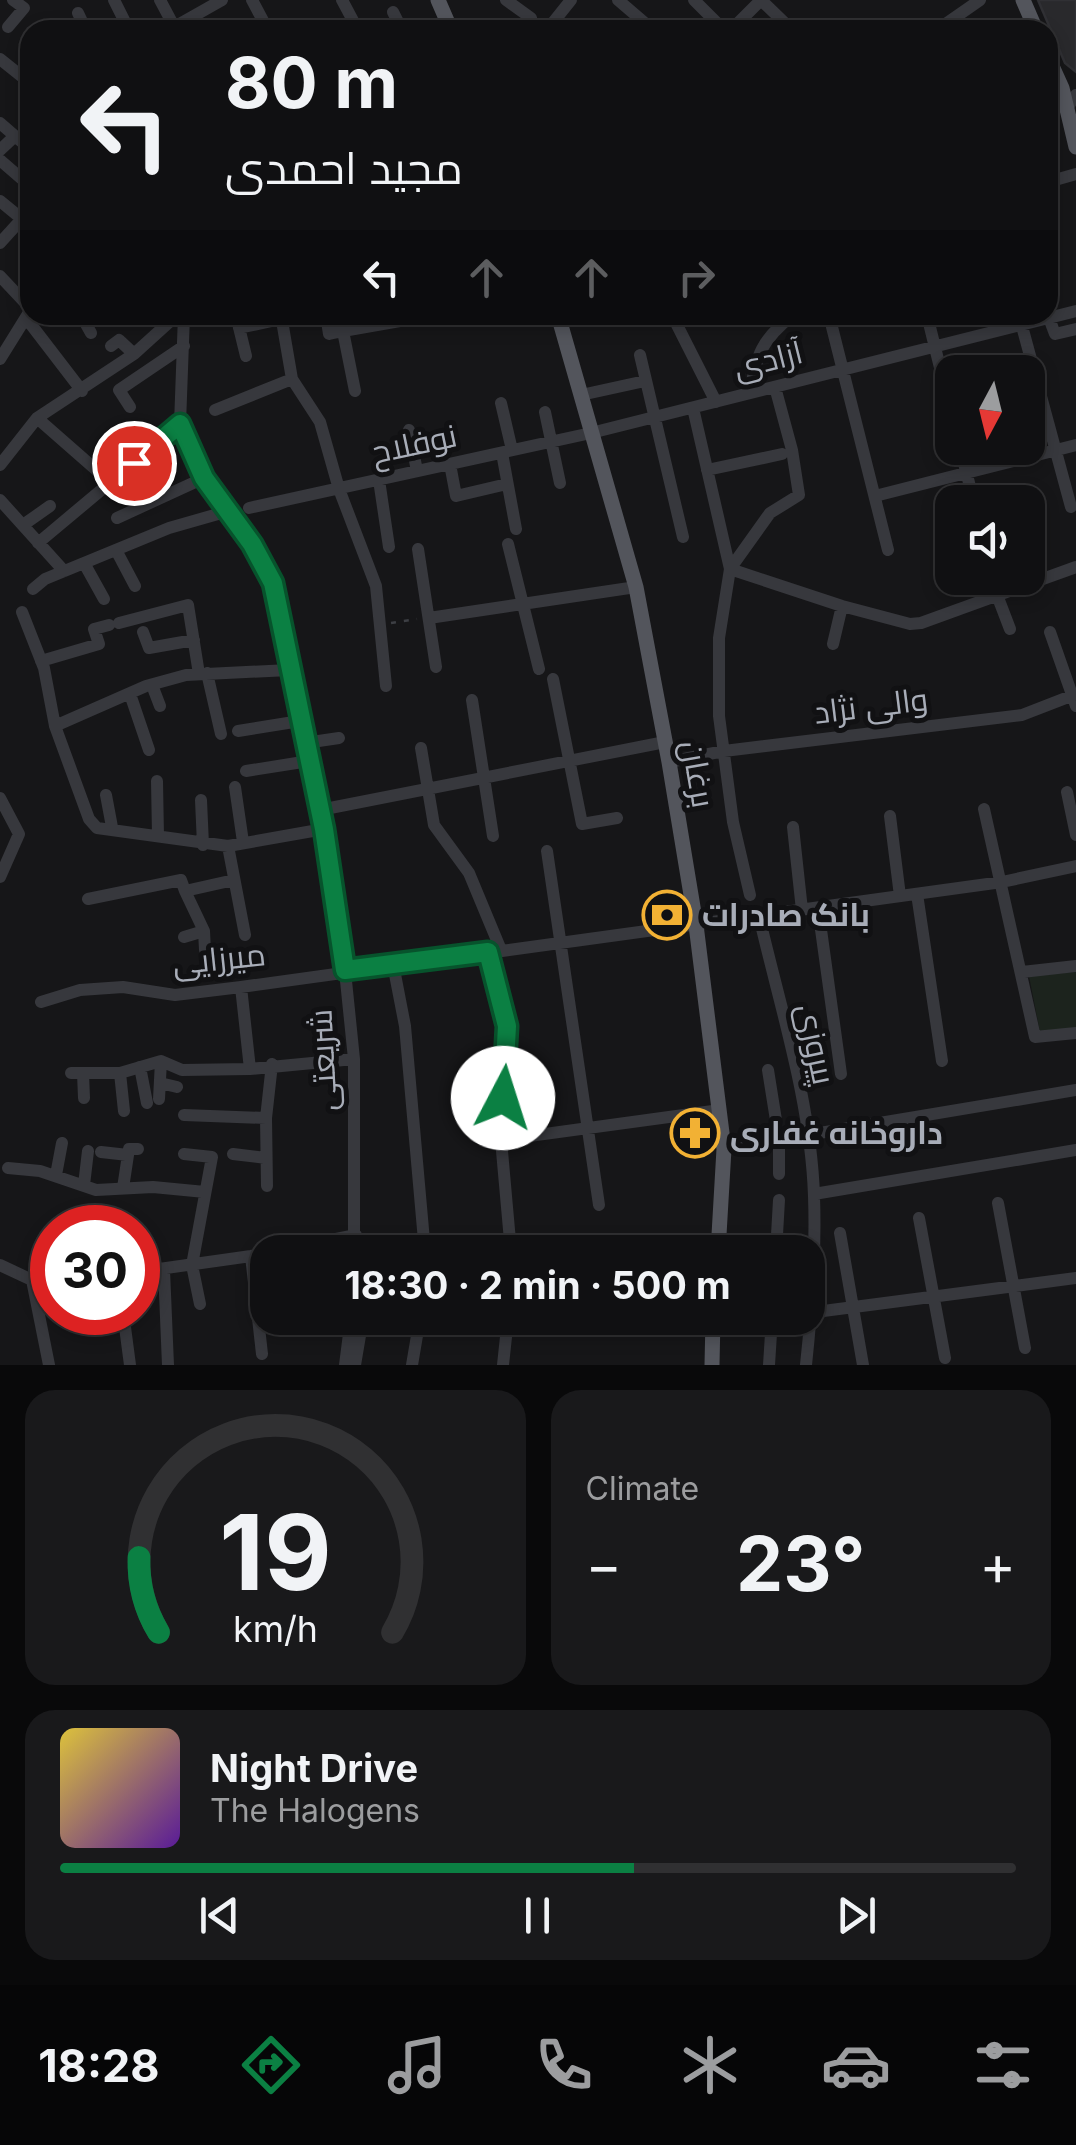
<!DOCTYPE html>
<html lang="en">
<head>
<meta charset="utf-8">
<style>
	:root { --surface:#101012; --page:#19191b; --text:#f1f3f6; --muted:#9c9d9f; --line:#303032; --accent:#0b8043 }
	body { margin:0; font-family:Inter,Cairo,sans-serif; background:var(--page); color:var(--text); height:100vh; display:flex; flex-direction:column; font-size:38px; white-space:nowrap }
	* { box-sizing:border-box; margin:0 }
	p { font-size:32px; color:var(--muted) }
	.icon { flex:none; width:55px; height:55px; fill:none; stroke:currentColor; stroke-width:2; stroke-linecap:round; stroke-linejoin:round }
	.map { position:relative; height:1365px; overflow:hidden }
	.sheet { display:flex; flex-direction:column; gap:25px; padding:25px; background:#09090a; flex:1 }
	.sheet>* { flex:none }
	.guide { position:absolute; left:20px; top:20px; width:1038px; height:305px; border-radius:30px; box-shadow:0 5px 15px #0003,0 0 0 2px var(--line); background:#101012; color:var(--text); overflow:hidden }
	.needle { width:65px; rotate:187deg }
	.fabs { position:absolute; left:935px; top:355px; display:grid; gap:20px }
	.fabs a { display:grid; place-items:center; width:110px; height:110px; border-radius:20px; background:var(--surface); box-shadow:0 5px 15px #0003,0 0 0 2px var(--line); font-size:50px }
	.speed { position:absolute; left:30px; top:1205px; display:flex; gap:20px; font-size:50px; font-weight:700; text-align:center }
	.speed>* { display:grid; place-content:center; width:130px; height:130px; border-radius:50%; background:var(--surface); box-shadow:0 5px 15px #0003,0 0 0 2px var(--line); line-height:1 }
	.speed .limit { border:15px solid #d22; background:#fff; color:#111 }
	.pin { position:absolute; display:grid; place-items:center; width:85px; height:85px; color:#fff; margin:-42px; border:5px solid #fff; border-radius:50%; box-shadow:0 2px 10px #0007 }
	.me { position:absolute; width:110px; margin:-55px; rotate:5deg; stroke-linejoin:round; filter:drop-shadow(0 0 8px #0008) }
	.turn { display:flex; align-items:center; gap:35px; height:210px; padding:0 40px; font-size:45px }
	.turn .icon { width:130px; height:130px; stroke-width:2.5 }
	.turn b { display:block; font-size:70px; line-height:85px }
	.lanes { display:flex; align-items:center; height:95px; padding:0 40px; background:#0003; justify-content:center; gap:50px; direction:ltr }
	.lanes .off { opacity:.35 }
	.big { font-size:75px; font-weight:700; line-height:1.1 }
	.sheet .tile { flex:1; display:flex; flex-direction:column; justify-content:center; gap:15px; min-width:0; padding:0 35px; border-radius:30px; background:var(--page) }
	.sheet .dial { align-items:center; gap:0 }
	.dial svg { height:260px; overflow:visible; fill:none; stroke:var(--line); stroke-width:7; stroke-linecap:round; text-anchor:middle }
	.dial text { fill:var(--text); stroke:none }
	.song { display:flex; align-items:center; gap:30px }
	.cover { width:120px; height:120px; border-radius:15px; background:linear-gradient(135deg,hsl(50 70% 55%),hsl(270 70% 35%)) }
	.played { height:10px; border-radius:5px; background:linear-gradient(90deg,var(--accent) 60%,var(--line) 60%) }
	.keys { display:flex; justify-content:space-around; direction:ltr }
	.heat { display:flex; justify-content:space-between; align-items:center; font-size:55px; direction:ltr }
	.sheet .tiles { flex:1; display:grid; gap:25px; grid-template-columns:1fr 1fr }
	.tile:last-child { grid-column:span 2 }
	.trip { position:absolute; left:250px; top:1235px; width:575px; height:100px; border-radius:30px; background:var(--surface); box-shadow:0 5px 15px #0003,0 0 0 2px var(--line); font-weight:700; line-height:100px; text-align:center }
	.dock { display:flex; height:160px; justify-content:space-around; align-items:center; background:#060607; color:var(--muted) }
	.dock .icon { width:70px; height:70px }
	.dock .selected { color:var(--accent) }
	.dock b { font-size:45px; color:var(--text) }
	.map>svg:first-child { display:block }
	.green { fill:#1c231d }
	.building { fill:#29292c; stroke:#303034; stroke-width:2.5 }
	.lines { fill:none; stroke-linecap:round; stroke-linejoin:round }
	.path { stroke:#3d3f44; stroke-width:2.5; stroke-dasharray:5 8; stroke-linecap:butt }
	.minor { stroke:#37383d; stroke-width:12 }
	.major { stroke:#53555c; stroke-width:15 }
	.route-casing { stroke:#07532c; stroke-width:25 }
	.route { stroke:#0b8043; stroke-width:18 }
	.labels { text-anchor:middle; stroke-width:10; stroke-linejoin:round; paint-order:stroke }
	.street-label { font-size:32px; fill:#a8adb8; stroke:#111113 }
	.poi-label { font-size:32px; font-weight:bold; fill:#a8adb8; stroke:#111113; text-anchor:start }
</style>
</head>
<body>
<div class="map">
<svg width="1076" height="1365" viewBox="0 0 1076 1365">
	<rect width="100%" height="100%" fill="#161618"/>
	<!-- green -->
	<path class="green" d="M1076,972V1028L1040,1032L1029,976Z"/>
	<!-- building -->
	<path class="building" d="M1038,0H1076V72L1065,63Z"/>
	<g class="lines">
		<!-- path -->
		<path class="path" d="M391,623L417,619"/>
		<!-- minor -->
		<path class="minor" d="M114,0L129,30
			M160,0L176,30
			M252,0L268,30
			M342,0L358,30
			M506,0L531,18
			M618,0L653,30
			M694,0L724,30
			M761,0L792,30
			M393,12L402,30
			M78,13L86,30
			M8,27L24,8L13,0
			M169,30L222,0
			M432,30L447,21
			M547,30L571,0
			M731,30L761,0
			M937,30L980,0
			M0,59L30,83
			M1067,108L1076,95
			M0,123L30,149
			M0,150L15,136
			M0,160L30,186
			M1048,182L1076,174
			M0,201L22,219
			M0,243L30,210
			M0,276L30,308
			M81,315L91,333
			M184,315L180,424L204,478L251,544L273,583L324,829L345,971L354,1059V1252
			M236,315L246,356
			M281,315L292,379L320,422L339,489L376,586L386,686
			M326,315L329,334L343,331L355,391
			M672,315L716,402
			M829,315L888,550
			M927,315L952,416
			M1019,315L1071,507
			M26,318L82,391
			M1049,318L1055,334L1076,329
			M239,328L281,319
			M343,331L434,315
			M111,346L119,340L134,354
			M640,355L683,537
			M0,359L28,314
			M750,393C756,355 762,339 793,315
			M581,395L645,381
			M501,403L512,450
			M130,407L119,390L184,346
			M693,408L730,569L719,638V716L733,822L750,895
			M215,410L292,379
			M545,412L560,483
			M37,418L110,482
			M409,430L417,471
			M960,448L974,502
			M502,453L516,529
			M450,464L456,496L507,484
			M0,465L37,418L134,354L177,315
			M707,470L782,454
			M379,480L389,547
			M875,496L1076,445
			M0,500L64,571
			M249,508L591,433L1076,311
			M117,518L204,478
			M23,525L50,506
			M38,543L180,424
			M508,544L539,669
			M418,549L436,667
			M116,550L135,586
			M84,563L104,599
			M730,569L842,606L910,624L921,623L1076,567
			M730,569L770,513L799,495L792,450L775,387
			M33,589L45,579L169,528L225,512
			M997,595L1010,629
			M22,612L44,668L55,726L89,819L97,828L228,846L324,829
			M429,618L636,587
			M119,623L188,605L199,674
			M143,632L149,648L194,640
			M1050,632L1076,706
			M833,644L842,606
			M41,661L99,644L94,629L109,625
			M207,673L221,734
			M553,679L582,824L617,818
			M152,685L160,706
			M130,694L149,750
			M472,700L493,836
			M55,726L146,686L186,675L289,670
			M238,731L300,721
			M305,743L339,738
			M421,748L434,825L469,873L501,950
			M669,762L724,751L1022,715L1076,694
			M246,771L309,761
			M157,781L158,836
			M235,787L243,842
			M1067,792L1076,835
			M106,795L112,827
			M0,798L19,834L0,877
			M201,800L203,845
			M984,809L1035,1037L1076,1033
			M320,810L665,742
			M890,816L900,896
			M793,827L802,910
			M228,846L245,935
			M547,851L599,1205
			M185,891L204,931L205,950
			M917,894L942,1061
			M88,899L181,880L185,891L234,880
			M818,908L841,1074
			M759,916C780,1007 811,1102 814,1196C816,1252 812,1309 806,1365
			M184,937L204,931
			M488,952L507,1026L501,1140L511,1252
			M393,964L405,1026L425,1252
			M1022,972L1076,966
			M241,987L250,1069
			M41,1002L80,990L123,987L175,995L241,987L1002,882L1076,866
			M140,1067L147,1103
			M768,1070L779,1139V1174
			M71,1073H120L161,1061L182,1070L250,1069L354,1059
			M83,1073L84,1098
			M120,1073L124,1111
			M160,1083L177,1087
			M159,1099L161,1061
			M184,1115L266,1118
			M501,1140L720,1110
			M724,1149L1076,1090
			M101,1152L128,1155L129,1149H138
			M184,1154L212,1157L192,1265L200,1304
			M233,1154L266,1158
			M8,1168L40,1171L96,1190L153,1187L205,1192
			M56,1175L62,1143
			M84,1185L88,1151
			M267,1186L266,1118L272,1064
			M123,1188L128,1155
			M814,1194L1076,1150
			M998,1203L1025,1348
			M919,1218L945,1358
			M840,1233L863,1365
			M776,1252L779,1200
			M251,1256L262,1354
			M0,1265L32,1280L52,1279
			M164,1270L168,1365
			M138,1272L251,1256L356,1235
			M32,1280L49,1365
			M80,1312L82,1327
			M123,1312L130,1365
			M808,1313L1076,1278
			M713,1325L770,1318
			M345,1365L351,1318
			M355,1365L363,1318
			M412,1365L420,1318
			M503,1365L508,1318
			M769,1365L772,1318"/>
		<!-- major -->
		<path class="major" d="M438,0L451,30
			M1023,0L1036,30
			M1048,57L1062,88L1076,147
			M558,315L636,587L669,762L696,925L724,1149L718,1252
			M712,1365L713,1318"/>
	</g>
	<g class="lines">
		<!-- route casing -->
		<g class="route-casing">
			<path id="route" d="M134,463L180,424L204,478L252,544L273,583L324,829L345,970L488,952L507,1026L503,1098"/>
		</g>
		<!-- route -->
		<use href="#route" class="route"/>
	</g>
	<!-- icons -->
	<defs>
		<g id="bank-ring" transform="scale(2.5)"><circle r="9.5" fill="#111113" stroke="#f2b134" stroke-width="1.5"/><path d="M-6-4H6V4H-6ZM0-2.3a2.3 2.3 0 1 0 0 4.6a2.3 2.3 0 1 0 0-4.6Z" fill="#f2b134"/></g>
		<g id="pharmacy-ring" transform="scale(2.5)"><circle r="9.5" fill="#111113" stroke="#f2b134" stroke-width="1.5"/><path d="M-2-6h4v4h4v4h-4v4h-4v-4h-4v-4h4Z" fill="#f2b134"/></g>
	</defs>
	<g fill-rule="evenodd">
		<use href="#bank-ring" x="667" y="915"/>
		<use href="#pharmacy-ring" x="695" y="1133"/>
	</g>
	<g class="labels">
		<!-- street labels -->
		<g class="street-label">
			<text transform="translate(768 360) rotate(-14)" y="11">آزادی</text>
			<text transform="translate(414 444) rotate(-12)" y="11">نوفلاح</text>
			<text transform="translate(871 706) rotate(-7)" y="11">والی نژاد</text>
			<text transform="translate(698 774) rotate(80)" y="11">برغان</text>
			<text transform="translate(219 959) rotate(-6)" y="11">میرزایی</text>
			<text transform="translate(816 1044) rotate(78)" y="11">پیروزی</text>
			<text transform="translate(323 1060) rotate(-93)" y="11">شریعتی</text>
		</g>
		<!-- poi labels -->
		<g class="poi-label">
			<text x="702" y="926">بانک صادرات</text>
			<text x="730" y="1144">داروخانه غفاری</text>
		</g>
	</g>
</svg>
<div class="fabs">
<a><svg class="needle" viewBox="-14 -14 28 28"><path d="M0-13l5 13h-10z" fill="#e53935"/><path d="M0 13l5-13h-10z" fill="#9c9d9f"/></svg></a>
<a><svg class="icon" aria-label="sound" viewBox="0 0 24 24"><path d="M4 9h4l5-4v14l-5-4H4zM17 9q2 3 0 6"/></svg></a>
</div>
<div class="speed"><div class="limit">30</div></div>
<div class="pin" style="left:134px;top:463px;background:#d93025"><svg class="icon" aria-label="arrive" viewBox="0 0 24 24"><path d="M6 21V4h12l-3 4 3 4H6"/></svg></div>
<svg class="me" style="left:503px;top:1098px" viewBox="-20 -20 40 40"><circle r="19" fill="#fff"/><path d="M0-13L10 11 0 6-10 11z" fill="#0b8043"/></svg>
<div class="trip">18:30 · 2 min · 500 m</div>
<div class="guide">
<div class="turn"><svg class="icon" aria-label="left" viewBox="0 0 24 24"><path d="M17 20v-9H6M10 6l-5 5 5 5"/></svg><div><b>80 m</b>مجید احمدی</div></div>
<div class="lanes"><svg class="icon" aria-label="left" viewBox="0 0 24 24"><path d="M17 20v-9H6M10 6l-5 5 5 5"/></svg><svg class="icon off" aria-label="ahead" viewBox="0 0 24 24"><path d="M12 20V5M6 11l6-6 6 6"/></svg><svg class="icon off" aria-label="ahead" viewBox="0 0 24 24"><path d="M12 20V5M6 11l6-6 6 6"/></svg><svg class="icon off" aria-label="right" viewBox="0 0 24 24"><path d="M7 20v-9h11M14 6l5 5-5 5"/></svg></div>
</div>
</div>
<section class="sheet">
<div class="tiles">
<div class="tile dial"><svg viewBox="0 0 100 80">
<path d="M14 69A42 42 0 1 1 86 69"/>
<path d="M14 69A42 42 0 0 1 8 46" stroke="#0b8043"/>
<text x="50" y="56" font-size="32" font-weight="700">19</text>
<text x="50" y="72" font-size="11">km/h</text>
</svg></div>
<div class="tile"><p>Climate</p>
<div class="heat"><a>−</a><b class="big">23°</b><a>+</a></div>
</div>
<div class="tile">
<div class="song"><i class="cover"></i><div><b>Night Drive</b><p>The Halogens</p></div></div>
<div class="played"></div>
<div class="keys"><svg class="icon" aria-label="previous" viewBox="0 0 24 24"><path d="M18 5L8 12l10 7zM5 5v14"/></svg><svg class="icon" aria-label="pause" viewBox="0 0 24 24"><path d="M8 5v14M16 5v14"/></svg><svg class="icon" aria-label="next" viewBox="0 0 24 24"><path d="M6 5l10 7-10 7zM19 5v14"/></svg></div>
</div>
</div>
</section>
<nav class="dock">
<b>18:28</b>
<svg class="icon selected" aria-label="directions" viewBox="0 0 24 24"><path d="M12 3l9 9-9 9-9-9zM9 14v-3h6M13 9l2 2-2 2"/></svg>
<svg class="icon" aria-label="music" viewBox="0 0 24 24"><path d="M9 18V5l10-2v13"/><circle cx="6" cy="18" r="3"/><circle cx="16" cy="16" r="3"/></svg>
<svg class="icon" aria-label="phone" viewBox="0 0 24 24"><path d="M5 4h4l2 5-3 2q2 4 5 5l2-3 5 2v4C11 20 4 13 5 4z"/></svg>
<svg class="icon" aria-label="climate" viewBox="0 0 24 24"><path d="M12 3v18M4 7l16 10M4 17L20 7"/></svg>
<svg class="icon" aria-label="car" viewBox="0 0 24 24"><path d="M5 17H2v-5l4-1 3-4h7l3 4 3 1v5h-3M9 17h6M6 11h13"/><circle cx="7" cy="17" r="2"/><circle cx="17" cy="17" r="2"/></svg>
<svg class="icon" aria-label="filters" viewBox="0 0 24 24"><path d="M4 7h16M4 17h16"/><circle cx="9" cy="7" r="2"/><circle cx="15" cy="17" r="2"/></svg>
</nav>
</body>
</html>
